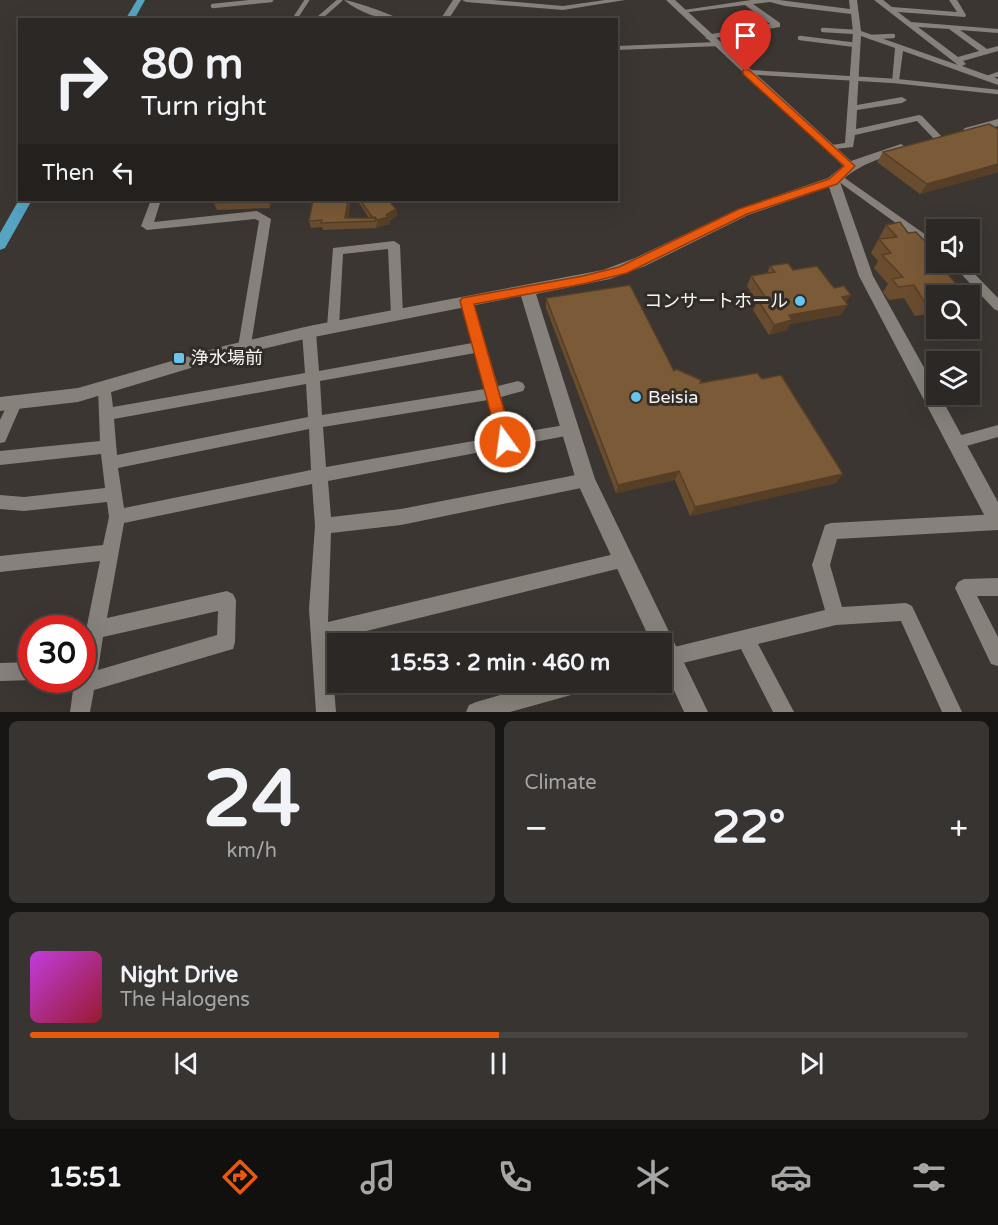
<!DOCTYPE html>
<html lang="en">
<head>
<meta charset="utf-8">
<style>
	:root { --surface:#2c2825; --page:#383432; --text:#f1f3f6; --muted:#a6a6a7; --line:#484442; --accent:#ea580c }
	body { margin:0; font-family:"Varela Round","Noto Sans JP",sans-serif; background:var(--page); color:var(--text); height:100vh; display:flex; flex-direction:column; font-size:22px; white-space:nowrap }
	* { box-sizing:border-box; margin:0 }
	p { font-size:20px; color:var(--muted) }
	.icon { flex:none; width:33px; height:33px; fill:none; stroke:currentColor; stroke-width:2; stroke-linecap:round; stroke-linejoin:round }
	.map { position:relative; height:712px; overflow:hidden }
	.panel { display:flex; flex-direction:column; gap:9px; padding:9px; background:#181614; flex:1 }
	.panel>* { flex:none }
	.banner { position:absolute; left:18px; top:18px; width:600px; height:183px; border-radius:0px; box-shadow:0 6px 24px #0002,0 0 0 2px var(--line); background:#2c2825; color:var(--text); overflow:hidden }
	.fabs { position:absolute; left:926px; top:219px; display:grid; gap:12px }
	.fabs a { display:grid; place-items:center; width:54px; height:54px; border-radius:0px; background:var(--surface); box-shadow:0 6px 24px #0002,0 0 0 2px var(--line); font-size:30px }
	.speed { position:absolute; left:18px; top:615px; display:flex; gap:12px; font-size:30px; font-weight:700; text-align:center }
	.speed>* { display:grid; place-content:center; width:78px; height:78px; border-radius:50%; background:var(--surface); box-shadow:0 6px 24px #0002,0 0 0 2px var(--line); line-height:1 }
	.speed .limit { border:9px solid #d22; background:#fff; color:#111 }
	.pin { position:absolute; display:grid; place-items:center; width:51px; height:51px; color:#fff; margin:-62px -26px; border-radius:50% 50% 50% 0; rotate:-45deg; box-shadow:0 0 6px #0007 }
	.pin .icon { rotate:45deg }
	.me { position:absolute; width:66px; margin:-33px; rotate:346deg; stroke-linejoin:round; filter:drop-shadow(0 0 4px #0008) }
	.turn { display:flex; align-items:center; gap:21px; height:126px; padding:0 24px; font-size:27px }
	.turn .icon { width:78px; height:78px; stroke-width:2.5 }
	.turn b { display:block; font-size:42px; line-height:51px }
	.then { display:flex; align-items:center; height:57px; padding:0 24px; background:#0003; gap:12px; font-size:22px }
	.big { font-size:45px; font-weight:700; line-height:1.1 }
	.panel .widget { flex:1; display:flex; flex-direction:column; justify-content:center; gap:9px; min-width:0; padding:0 21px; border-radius:9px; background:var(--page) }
	.panel .dial { align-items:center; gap:0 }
	.dial b { font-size:78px; line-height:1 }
	.song { display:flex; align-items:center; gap:18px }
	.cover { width:72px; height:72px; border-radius:9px; background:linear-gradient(135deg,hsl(290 70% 55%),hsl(350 70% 35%)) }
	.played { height:6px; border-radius:3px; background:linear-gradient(90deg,var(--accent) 50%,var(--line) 50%) }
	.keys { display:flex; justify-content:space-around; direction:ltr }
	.heat { display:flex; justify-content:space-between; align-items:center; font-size:33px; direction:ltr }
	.panel .tiles { flex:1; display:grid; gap:9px; grid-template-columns:1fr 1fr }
	.widget:last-child { grid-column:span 2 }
	.trip { position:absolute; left:327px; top:633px; width:345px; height:60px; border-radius:0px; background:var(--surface); box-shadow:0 6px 24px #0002,0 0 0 2px var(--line); font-weight:700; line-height:60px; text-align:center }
	.tab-bar { display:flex; height:96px; justify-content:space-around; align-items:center; background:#12100f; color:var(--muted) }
	.tab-bar .icon { width:42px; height:42px }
	.tab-bar .selected { color:var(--accent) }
	.tab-bar b { font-size:27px; color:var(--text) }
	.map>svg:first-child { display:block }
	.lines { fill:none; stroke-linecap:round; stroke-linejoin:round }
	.service { stroke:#86817b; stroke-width:4.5 }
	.minor { fill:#86817b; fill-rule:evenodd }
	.tertiary { fill:#86817b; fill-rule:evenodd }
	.primary { fill:#55a4c2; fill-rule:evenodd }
	.wall { fill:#6a4d2f; fill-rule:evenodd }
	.shaded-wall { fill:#563f26 }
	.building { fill:#7b5a37; stroke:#563f26; stroke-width:1.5 }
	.route { fill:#ea580c; stroke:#983908; stroke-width:1.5 }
	.poi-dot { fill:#66c4ef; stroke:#312c27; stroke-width:2 }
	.labels { text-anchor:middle; stroke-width:6; stroke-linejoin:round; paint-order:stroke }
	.poi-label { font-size:18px; fill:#f6f3f0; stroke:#312c27; text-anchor:start }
</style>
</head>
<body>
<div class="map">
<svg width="998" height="712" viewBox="0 0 998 712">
	<rect width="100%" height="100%" fill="#3b3631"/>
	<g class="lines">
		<!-- service -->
		<path class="service" d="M213,6L271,0
			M294,20L307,0
			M317,20L340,0
			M823,30L857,32
			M870,37L893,36
			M800,38L856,45
			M746,72L895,81L998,92
			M987,78L998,74"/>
		<!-- minor -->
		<path class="minor" d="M344,0C351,0 394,15 401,20C382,20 359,13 344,0Z
			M453,0H461L448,20H440Z
			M462,0H493L563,6L605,0H625L563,10L466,2Z
			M751,0H779L850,9L849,0H857L861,31L958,65L874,0H883L892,7L957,12L949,0H957L966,15L965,17L898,12L911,22L998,29V33L960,30L987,49L998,46V51L963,61L966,64L962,66L998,79V85L903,51L899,81L892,83L895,48L861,36L857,105L902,97L907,100L902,103L857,110L856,129L919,115L922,116L943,138L935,140L917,121L855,135L853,147L825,150V146L845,143L853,32L851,14L785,6L770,2L753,4L780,23V27L709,39H706V35L770,24L745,5L681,13L677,11ZM918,27L949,29L979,51L958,57Z
			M717,42H720V46L616,50V46Z
			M839,174L936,242V252L835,179V175Z
			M151,200H161L154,222L257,211L271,219L250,351L245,352L238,347L259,221L255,219L147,230L141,226Z
			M394,241L400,245L403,315L402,318L397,320L391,315L388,249L343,254L339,327L333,332L328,330L327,327L333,248Z
			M950,262H963L998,298V311L994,309Z
			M467,296L473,301L498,386L518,381L523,383L525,387L523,391L501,397L511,434L571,424L576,426L578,430L576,434L328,481L331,517L401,509L586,473L592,475L594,480L592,485L586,487L401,525L331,533L328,622L623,552L629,554L632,560L629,566L330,640L336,712H316L309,609L315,526L312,484L124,523L107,618L227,591L233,594L236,600L235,642L233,649L226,651L94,690L90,712H70L74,683L76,680H82V650L100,561L0,572V556L103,545L109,517L107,502L24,511L0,509V495L24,497L105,488L101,454L0,465V451L100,441L98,388L100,384H110L113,407L305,373L302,332L309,327L316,332L319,371L472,343L461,301ZM475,353L485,389L322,415L320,381ZM306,384L308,417L117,455L114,419ZM488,400L496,437L326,467L323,427ZM309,429L311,470L124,508L118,468ZM218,611L217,635L98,670L103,637Z
			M15,397L20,399L22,403L5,442L0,443V420L10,399Z
			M998,425V437L956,449L951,448L948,443L951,438Z
			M998,514V530L837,539L830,565L842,607L906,603L912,606L962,712H942L901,621L836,625L758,644L794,712H773L741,649L662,668V650L825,610L812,565L825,525L831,523Z
			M998,578V596H977L998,637V666L991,664L955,588L958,582L964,579Z
			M32,662V680H34L0,681V663Z
			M546,682H591L589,689L582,692L510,712H466L469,705L476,702Z"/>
		<!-- tertiary -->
		<path class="tertiary" d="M666,0H675L851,161L901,144L907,148L905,151C879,159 861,163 840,182L873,276L936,389V394H939L998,502V530L991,528L859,276L829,187L748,215L645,266L610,279L536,294L595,479L708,712H684L662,664V644H652L576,480L521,296L309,338L224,358L78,402L0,411V397L78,388L224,346L309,326L603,270L635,258L738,209L828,178L843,166Z
			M998,119V126L969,134L963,130L965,128Z"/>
		<!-- primary -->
		<path class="primary" d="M137,0H145L134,20H125Z
			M20,198L32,200L5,248L0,250V233Z"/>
	</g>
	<!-- wall -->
	<path class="wall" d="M998,129V172L920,194L877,162L883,152Z
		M215,200H284V201H271L270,208L217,210L214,203Z
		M313,200H388L396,209L397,216L389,221L390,224L378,227L376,224L377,228L323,230L322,227L311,228L309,221ZM357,200L369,218H348L350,205L349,201Z
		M886,225L908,233L936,253V262L959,287L953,294V296H936V312L935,313L915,316L904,298L889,300L883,292L888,284L874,268L878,261L871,253Z
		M770,266L793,270L841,315L790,324L787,330L769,335L753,310L757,302L747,286L751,276L767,273Z
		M546,298L674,371L700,383L836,483L690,516L675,480L616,493L546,308Z"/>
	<!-- shaded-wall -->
	<path class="shaded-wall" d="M998,164V172L920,194L927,184Z
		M268,200H271V201L270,208Z
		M348,200L350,205L347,222L345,218Z
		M396,209L397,216L389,221L390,224L378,227L377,220Z
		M851,295L845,305H848L841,315L790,324L787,330L769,335L774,325L789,315L842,297Z
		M679,471L675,480L616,493L618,485Z
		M843,474L836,483L690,516L695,507Z"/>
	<!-- building -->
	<path class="building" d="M989,124L998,129V164L927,184L883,152Z
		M215,200H268L267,201L214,203Z
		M313,200H348L345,218H375V221L321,223L322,220L309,221Z
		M360,200H388L396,209L386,215L388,217L377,220L375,217L373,218Z
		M900,222L908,233L916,232L936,253V259H934L936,262H937L959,287L948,288L954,295L936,296V301L925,303L914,285L898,287L892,279L903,277L882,255L891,253L879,239L897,237L886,225Z
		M788,263L793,270L817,266L834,288L844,286L851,295L842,297L848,305L789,315L792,320L774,325L758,300L766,298L751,276L775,272L770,266Z
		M630,285L674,371L676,369L701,380L700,383L757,373L762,379L781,375L843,474L695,507L679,471L618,485L546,298Z"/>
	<!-- route -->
	<path class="route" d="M743,70H749L855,166L837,184L747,214L627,273L583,284L474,304L513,442L511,447L505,449L500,447L460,301L462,298L583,276L619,267L739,209L829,179L844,166L743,74Z"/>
	<!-- markers -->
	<g class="poi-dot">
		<circle cx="800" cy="301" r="6"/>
		<rect x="173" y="352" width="12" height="12" rx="3"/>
		<circle cx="636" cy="397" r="6"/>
	</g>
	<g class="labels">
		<!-- poi labels -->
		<g class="poi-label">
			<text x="788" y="307" text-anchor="end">コンサートホール</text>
			<text x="191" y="364">浄水場前</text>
			<text x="648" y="403">Beisia</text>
		</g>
	</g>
</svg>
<div class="fabs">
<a><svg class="icon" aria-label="sound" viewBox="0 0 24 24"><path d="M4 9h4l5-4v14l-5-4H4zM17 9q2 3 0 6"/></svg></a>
<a><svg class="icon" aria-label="search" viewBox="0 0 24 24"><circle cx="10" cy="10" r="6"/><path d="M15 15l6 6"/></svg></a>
<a><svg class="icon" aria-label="layers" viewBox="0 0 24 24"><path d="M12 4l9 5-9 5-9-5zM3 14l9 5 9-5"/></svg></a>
</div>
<div class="speed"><div class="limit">30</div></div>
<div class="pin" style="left:746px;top:72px;background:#d93025"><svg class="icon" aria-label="arrive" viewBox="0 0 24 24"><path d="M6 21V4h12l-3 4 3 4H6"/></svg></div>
<svg class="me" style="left:505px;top:442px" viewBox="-20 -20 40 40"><circle r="17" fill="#ea580c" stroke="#fff" stroke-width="3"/><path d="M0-11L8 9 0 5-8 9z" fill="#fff"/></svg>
<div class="trip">15:53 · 2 min · 460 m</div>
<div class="banner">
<div class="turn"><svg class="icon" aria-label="right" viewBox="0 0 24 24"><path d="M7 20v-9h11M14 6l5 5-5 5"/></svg><div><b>80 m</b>Turn right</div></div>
<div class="then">Then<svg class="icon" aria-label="left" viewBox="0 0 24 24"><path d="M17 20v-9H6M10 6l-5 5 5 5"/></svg></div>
</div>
</div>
<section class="panel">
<div class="tiles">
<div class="widget dial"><b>24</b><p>km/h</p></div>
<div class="widget"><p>Climate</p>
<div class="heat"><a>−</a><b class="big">22°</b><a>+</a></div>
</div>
<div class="widget">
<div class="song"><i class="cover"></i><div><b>Night Drive</b><p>The Halogens</p></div></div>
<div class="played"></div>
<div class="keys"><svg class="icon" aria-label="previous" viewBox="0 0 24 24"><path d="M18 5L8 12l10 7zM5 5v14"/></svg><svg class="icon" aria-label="pause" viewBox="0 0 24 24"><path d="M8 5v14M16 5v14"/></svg><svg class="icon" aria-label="next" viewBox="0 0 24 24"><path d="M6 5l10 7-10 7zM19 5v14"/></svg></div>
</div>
</div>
</section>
<nav class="tab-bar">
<b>15:51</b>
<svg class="icon selected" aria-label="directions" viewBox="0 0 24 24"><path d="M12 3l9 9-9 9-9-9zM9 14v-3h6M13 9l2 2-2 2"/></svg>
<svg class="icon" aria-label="music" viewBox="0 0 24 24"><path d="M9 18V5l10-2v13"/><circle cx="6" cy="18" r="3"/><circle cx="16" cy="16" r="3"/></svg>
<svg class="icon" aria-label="phone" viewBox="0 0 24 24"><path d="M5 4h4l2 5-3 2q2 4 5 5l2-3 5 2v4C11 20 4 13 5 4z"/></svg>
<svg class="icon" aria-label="climate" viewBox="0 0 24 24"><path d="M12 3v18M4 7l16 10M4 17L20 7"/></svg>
<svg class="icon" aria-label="car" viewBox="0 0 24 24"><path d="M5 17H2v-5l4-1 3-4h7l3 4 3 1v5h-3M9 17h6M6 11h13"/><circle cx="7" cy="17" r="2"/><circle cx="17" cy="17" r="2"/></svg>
<svg class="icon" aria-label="filters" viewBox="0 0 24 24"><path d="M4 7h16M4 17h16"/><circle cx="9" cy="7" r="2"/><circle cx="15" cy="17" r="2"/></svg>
</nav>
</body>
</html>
